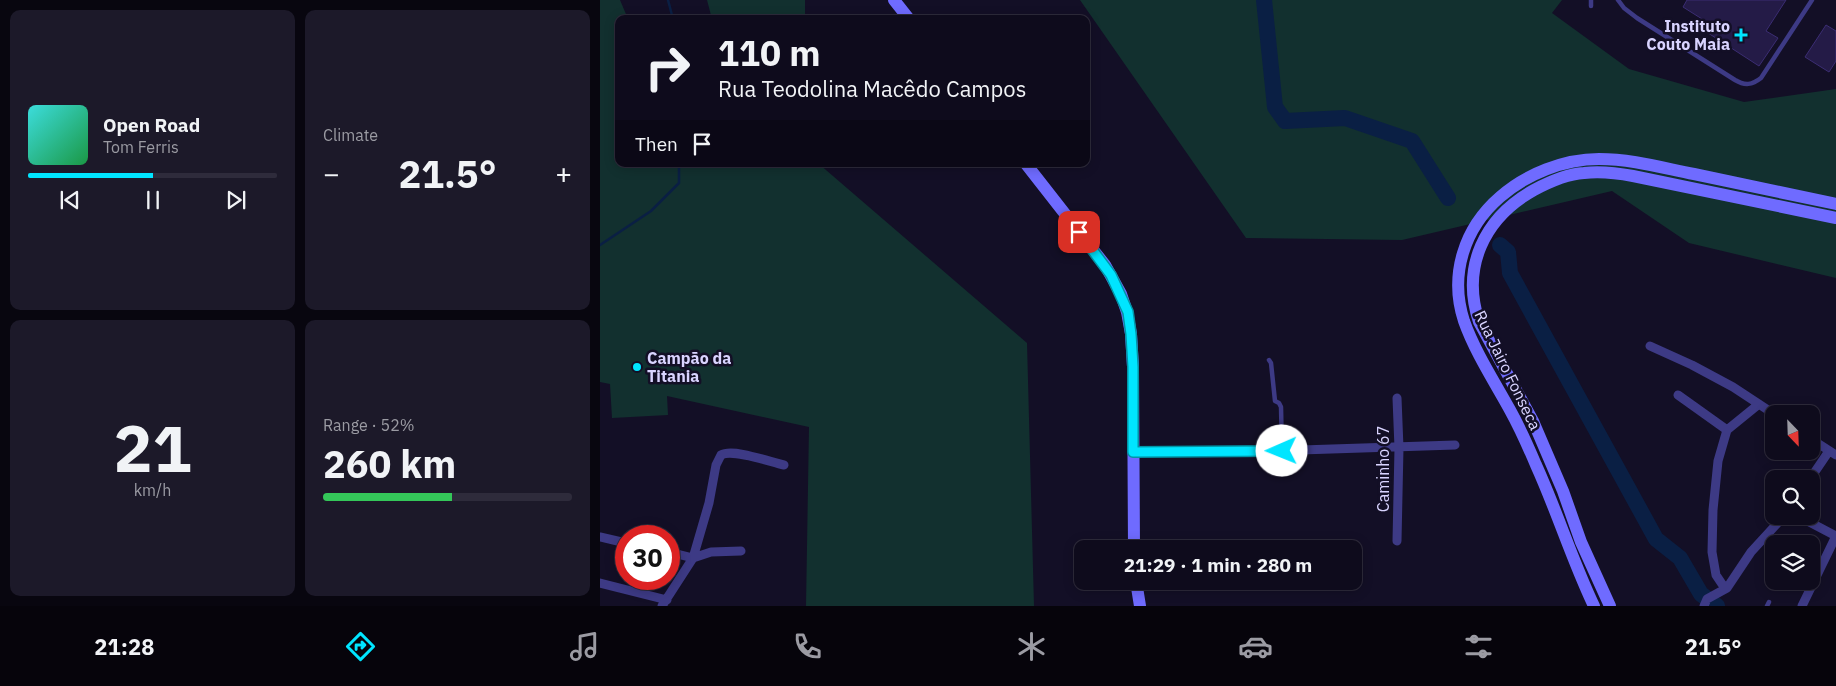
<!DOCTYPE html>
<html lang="en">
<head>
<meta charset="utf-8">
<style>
	:root { --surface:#0e0b1c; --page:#1c1929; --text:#f1f3f6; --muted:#9b9ba3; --line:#2e2b3b; --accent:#00e5ff }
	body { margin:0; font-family:"IBM Plex Sans",sans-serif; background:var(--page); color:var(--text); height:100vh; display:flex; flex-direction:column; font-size:19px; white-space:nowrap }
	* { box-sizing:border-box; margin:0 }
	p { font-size:16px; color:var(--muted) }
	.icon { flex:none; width:28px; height:28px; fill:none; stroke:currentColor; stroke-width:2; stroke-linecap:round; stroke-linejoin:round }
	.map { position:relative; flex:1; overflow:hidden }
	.drawer { display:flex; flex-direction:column; gap:10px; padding:10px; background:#08060f; width:600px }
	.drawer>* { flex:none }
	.top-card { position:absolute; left:15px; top:15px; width:475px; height:152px; border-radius:10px; box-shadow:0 2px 12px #0003,0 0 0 1px var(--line); background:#0e0b1c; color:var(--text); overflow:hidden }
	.needle { width:32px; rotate:157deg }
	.tools { position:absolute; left:1165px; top:405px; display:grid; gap:10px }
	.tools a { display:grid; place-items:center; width:55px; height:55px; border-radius:10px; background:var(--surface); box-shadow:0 2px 12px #0003,0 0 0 1px var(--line); font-size:25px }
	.speed { position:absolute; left:15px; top:525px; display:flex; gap:10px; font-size:25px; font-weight:700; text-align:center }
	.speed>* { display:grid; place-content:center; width:65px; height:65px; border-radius:50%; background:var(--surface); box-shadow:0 2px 12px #0003,0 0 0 1px var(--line); line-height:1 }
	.speed .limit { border:8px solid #d22; background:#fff; color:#111 }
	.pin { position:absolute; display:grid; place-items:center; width:42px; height:42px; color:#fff; margin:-21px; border-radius:10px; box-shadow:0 2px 8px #0006 }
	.me { position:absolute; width:55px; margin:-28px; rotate:269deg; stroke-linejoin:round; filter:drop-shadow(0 0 4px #0008) }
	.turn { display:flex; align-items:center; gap:18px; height:105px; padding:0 20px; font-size:22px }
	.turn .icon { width:65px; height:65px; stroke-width:2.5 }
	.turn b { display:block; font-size:35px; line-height:42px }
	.then { display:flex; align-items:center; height:48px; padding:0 20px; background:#0003; gap:10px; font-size:19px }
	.big { font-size:38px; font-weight:800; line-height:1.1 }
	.drawer .card { flex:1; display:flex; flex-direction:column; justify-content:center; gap:8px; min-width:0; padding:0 18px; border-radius:10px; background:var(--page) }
	.drawer .dial { align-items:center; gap:0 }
	.dial b { font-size:65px; line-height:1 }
	.song { display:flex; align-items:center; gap:15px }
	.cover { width:60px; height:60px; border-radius:8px; background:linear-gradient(135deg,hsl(180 70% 55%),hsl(140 70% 35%)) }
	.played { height:5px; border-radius:2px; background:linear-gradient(90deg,var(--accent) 50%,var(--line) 50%) }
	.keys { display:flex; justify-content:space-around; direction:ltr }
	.heat { display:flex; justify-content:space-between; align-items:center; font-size:28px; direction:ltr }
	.charge { height:8px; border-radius:4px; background:linear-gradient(90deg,#34c759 52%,var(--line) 0) }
	.drawer .tiles { flex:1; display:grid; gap:10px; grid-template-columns:repeat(2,1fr) }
	.trip { position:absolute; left:474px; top:540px; width:288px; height:50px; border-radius:10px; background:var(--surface); box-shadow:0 2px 12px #0003,0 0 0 1px var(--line); font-weight:800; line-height:50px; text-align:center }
	.tab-bar { display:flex; height:80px; justify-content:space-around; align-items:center; background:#06040b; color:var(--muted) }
	.tab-bar .icon { width:35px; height:35px }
	.tab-bar .current { color:var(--accent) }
	.tab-bar b { font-size:22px; color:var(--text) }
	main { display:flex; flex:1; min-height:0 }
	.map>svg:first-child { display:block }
	.green { fill:#12302f }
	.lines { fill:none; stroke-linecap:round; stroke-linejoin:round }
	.stream { stroke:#0a1f44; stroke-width:2.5 }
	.river { stroke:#0a1f44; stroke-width:16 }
	.building { fill:#241b47; stroke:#3b2d73 }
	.lane { stroke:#3d3a85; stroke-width:4.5 }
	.street { stroke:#3d3a85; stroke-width:9 }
	.secondary { stroke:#6f6bff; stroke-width:12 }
	.route-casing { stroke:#0095a6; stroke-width:12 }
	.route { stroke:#00e5ff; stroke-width:9 }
	.poi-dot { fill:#00e5ff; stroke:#130f26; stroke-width:2 }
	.labels { text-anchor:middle; stroke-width:5; stroke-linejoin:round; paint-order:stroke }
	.poi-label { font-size:16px; font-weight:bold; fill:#d9d4ff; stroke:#130f26; text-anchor:end }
	.street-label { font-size:16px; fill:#d9d4ff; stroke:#130f26 }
</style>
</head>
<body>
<main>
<section class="drawer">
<div class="tiles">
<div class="card">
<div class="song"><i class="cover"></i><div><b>Open Road</b><p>Tom Ferris</p></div></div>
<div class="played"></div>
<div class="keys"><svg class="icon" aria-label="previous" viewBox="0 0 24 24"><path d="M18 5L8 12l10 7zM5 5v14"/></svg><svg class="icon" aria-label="pause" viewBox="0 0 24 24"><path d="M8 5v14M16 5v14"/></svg><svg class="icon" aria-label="next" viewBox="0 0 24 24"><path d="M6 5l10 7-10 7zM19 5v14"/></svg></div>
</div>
<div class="card"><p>Climate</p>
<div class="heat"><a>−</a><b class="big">21.5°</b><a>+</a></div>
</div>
<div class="card dial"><b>21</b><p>km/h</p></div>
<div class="card"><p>Range · 52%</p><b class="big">260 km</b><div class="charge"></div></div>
</div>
</section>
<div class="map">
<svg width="1236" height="606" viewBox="0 0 1236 606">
	<rect width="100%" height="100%" fill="#130f26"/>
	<!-- green -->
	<path class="green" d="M0,0H20L28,19H19V164H219L427,343L434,606H206L209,427L67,396L68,415L12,418L10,384L0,382Z
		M107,0H205V19H112Z
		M480,0H962L952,13L1029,69L1144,102L1236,89V278L1089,243L1012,191L802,240L646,238Z"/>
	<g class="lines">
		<!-- stream -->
		<path class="stream" d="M68,0L73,19
			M0,245L51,211L79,183V164"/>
		<!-- river -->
		<path class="river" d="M664,0L675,107L685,121L745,118L812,141L848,198
			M900,245L908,252L910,273L1056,539L1080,558L1101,594L1117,606"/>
	</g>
	<!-- building -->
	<path class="building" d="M1087,0H1186L1166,31L1178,38L1159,66L1105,31L1110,24L1083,7Z
		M1226,25L1236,31V61L1229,72L1205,57Z"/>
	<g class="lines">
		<!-- lane -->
		<path class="lane" d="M1018,0L1024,8L1037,18L1135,80C1145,86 1152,85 1161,78L1212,0
			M991,6V0
			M669,360L671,363L675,401L679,403L681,407L682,451
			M1167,606L1169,602"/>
		<!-- street -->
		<path class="street" d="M1050,346L1092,365L1133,387L1174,414
			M1078,395L1127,430
			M797,398L799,448L797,541
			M1211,439L1236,455
			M533,452L668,451L855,445
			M1210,479L1229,451
			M1198,516L1236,536
			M0,537L26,543
			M69,552L93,558L109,503L116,465L121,455C133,448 170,462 184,465
			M0,583L67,600
			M1127,588L1122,584L1116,575L1112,552L1113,510L1118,461L1127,430L1159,404
			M62,606L93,558L111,552L141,551
			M1104,606L1107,599L1127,588L1151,552L1184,516
			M1202,606L1236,536"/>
		<!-- secondary -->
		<path class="secondary" d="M294,0L309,19
			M426,164L505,265L521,294L527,312L531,334L533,367L534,549
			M536,581L540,606
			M994,606C972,560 957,511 936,465C928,446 920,428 910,410C894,381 875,352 864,321C849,275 864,228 900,197C926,174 964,159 999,159C1032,159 1063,168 1094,174C1142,184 1189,194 1236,204
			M1010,606L981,542L963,491L933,421L879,322C861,267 884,218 934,190C949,182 967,174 984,173C1001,171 1017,173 1033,176L1236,218"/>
	</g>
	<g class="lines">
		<!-- route casing -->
		<g class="route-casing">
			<path id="route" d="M479,232L511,275L528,312L531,334L533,367V452L682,451"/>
		</g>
		<!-- route -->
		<use href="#route" class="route"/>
	</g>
	<!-- markers -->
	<g class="poi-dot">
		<path d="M1138.5 27.5h5v5h5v5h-5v5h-5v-5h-5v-5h5z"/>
		<circle cx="37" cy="367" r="5"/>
	</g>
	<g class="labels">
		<!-- poi labels -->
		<g class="poi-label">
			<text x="1130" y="32">Instituto<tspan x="1130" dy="18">Couto Maia</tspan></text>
			<text x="47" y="364" text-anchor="start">Campão da<tspan x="47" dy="18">Titania</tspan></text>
		</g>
		<!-- street labels -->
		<g class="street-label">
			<text transform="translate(908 370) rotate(64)" y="6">Rua Jairo Fonseca</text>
			<text transform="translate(783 469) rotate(-90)" y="6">Caminho 67</text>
		</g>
	</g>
</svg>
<div class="tools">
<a><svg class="needle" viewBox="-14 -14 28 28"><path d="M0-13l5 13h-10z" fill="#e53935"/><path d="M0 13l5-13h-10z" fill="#9b9ba3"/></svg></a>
<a><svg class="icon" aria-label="search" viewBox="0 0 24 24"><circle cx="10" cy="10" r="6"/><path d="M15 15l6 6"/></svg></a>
<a><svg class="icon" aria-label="layers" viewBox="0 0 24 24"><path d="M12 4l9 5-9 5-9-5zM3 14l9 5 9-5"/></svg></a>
</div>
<div class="speed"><div class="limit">30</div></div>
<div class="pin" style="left:479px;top:232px;background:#d93025"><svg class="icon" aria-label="arrive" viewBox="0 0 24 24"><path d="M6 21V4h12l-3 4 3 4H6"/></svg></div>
<svg class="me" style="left:682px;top:451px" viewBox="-20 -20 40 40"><circle r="19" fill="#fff"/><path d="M0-13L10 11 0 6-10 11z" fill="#00e5ff"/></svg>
<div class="trip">21:29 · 1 min · 280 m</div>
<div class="top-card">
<div class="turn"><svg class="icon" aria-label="right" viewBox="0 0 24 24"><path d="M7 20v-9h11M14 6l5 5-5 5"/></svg><div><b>110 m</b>Rua Teodolina Macêdo Campos</div></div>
<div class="then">Then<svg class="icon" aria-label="arrive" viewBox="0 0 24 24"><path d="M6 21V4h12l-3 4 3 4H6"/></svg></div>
</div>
</div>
</main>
<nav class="tab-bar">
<b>21:28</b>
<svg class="icon current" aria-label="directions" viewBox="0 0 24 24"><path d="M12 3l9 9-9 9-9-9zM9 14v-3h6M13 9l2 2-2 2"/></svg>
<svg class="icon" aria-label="music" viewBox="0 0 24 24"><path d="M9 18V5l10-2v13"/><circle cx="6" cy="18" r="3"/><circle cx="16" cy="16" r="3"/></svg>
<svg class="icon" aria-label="phone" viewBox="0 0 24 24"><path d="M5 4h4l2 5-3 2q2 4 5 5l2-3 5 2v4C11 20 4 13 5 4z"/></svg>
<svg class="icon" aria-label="climate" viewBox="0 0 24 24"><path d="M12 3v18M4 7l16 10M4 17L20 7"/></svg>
<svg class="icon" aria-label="car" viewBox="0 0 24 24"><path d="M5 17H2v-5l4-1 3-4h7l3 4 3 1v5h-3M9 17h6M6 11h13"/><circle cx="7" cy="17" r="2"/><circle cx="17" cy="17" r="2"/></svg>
<svg class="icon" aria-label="filters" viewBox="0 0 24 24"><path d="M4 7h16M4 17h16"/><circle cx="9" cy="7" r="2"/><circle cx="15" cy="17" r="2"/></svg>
<b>21.5°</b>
</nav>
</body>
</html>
